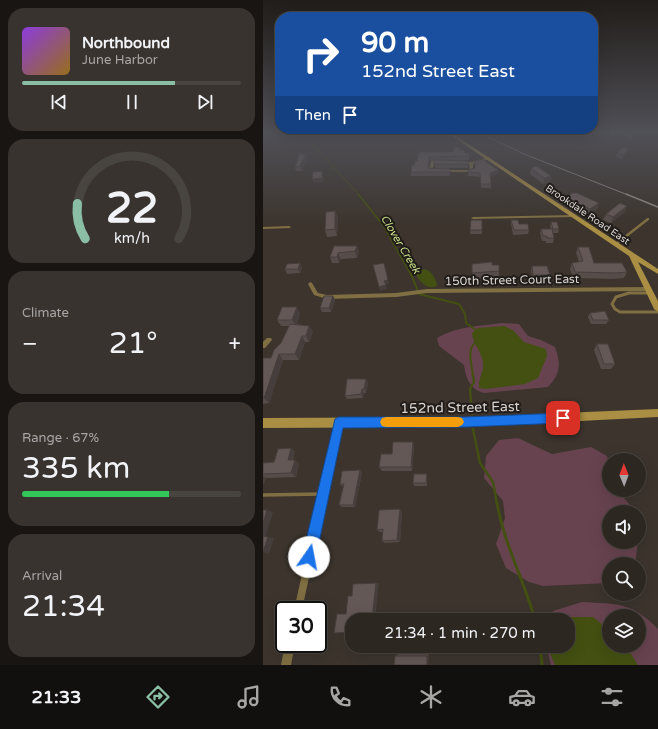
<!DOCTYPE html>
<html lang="en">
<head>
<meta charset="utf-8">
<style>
	:root { --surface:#2d2722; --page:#39332f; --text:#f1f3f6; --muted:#a7a5a5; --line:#484440; --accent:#8abfa5 }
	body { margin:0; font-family:"Varela Round",sans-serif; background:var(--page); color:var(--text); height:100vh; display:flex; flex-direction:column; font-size:15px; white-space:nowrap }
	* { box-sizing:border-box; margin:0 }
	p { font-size:13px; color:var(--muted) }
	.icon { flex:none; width:22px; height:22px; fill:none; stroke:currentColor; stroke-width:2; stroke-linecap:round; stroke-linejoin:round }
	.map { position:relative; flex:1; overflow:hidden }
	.panel { display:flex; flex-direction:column; gap:8px; padding:8px; background:#191513; width:263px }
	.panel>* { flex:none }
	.banner { position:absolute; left:12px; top:12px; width:323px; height:122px; border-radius:16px; box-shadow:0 4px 16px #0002,0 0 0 1px var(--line); background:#1a4fa0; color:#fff; overflow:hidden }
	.needle { width:26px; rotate:359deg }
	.tools { position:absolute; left:339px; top:453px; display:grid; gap:8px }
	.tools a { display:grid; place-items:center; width:44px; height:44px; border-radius:50%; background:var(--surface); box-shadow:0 4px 16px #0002,0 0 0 1px var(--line); font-size:20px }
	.speed { position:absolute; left:12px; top:601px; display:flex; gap:8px; font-size:20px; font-weight:700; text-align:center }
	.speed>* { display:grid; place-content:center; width:52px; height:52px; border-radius:50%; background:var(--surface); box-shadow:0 4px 16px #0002,0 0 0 1px var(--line); line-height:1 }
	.speed .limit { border:2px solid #111; border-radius:6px; background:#fff; color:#111 }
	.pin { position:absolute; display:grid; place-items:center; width:34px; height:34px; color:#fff; margin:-17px; border-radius:8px; box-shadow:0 2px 6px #0006 }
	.me { position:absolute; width:44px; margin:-22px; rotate:12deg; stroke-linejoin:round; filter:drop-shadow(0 0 3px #0008) }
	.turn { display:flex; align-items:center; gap:14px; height:84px; padding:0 20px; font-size:18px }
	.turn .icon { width:52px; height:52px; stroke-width:2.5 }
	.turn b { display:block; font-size:28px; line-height:34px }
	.then { display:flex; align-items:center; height:38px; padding:0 20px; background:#0003; gap:8px; font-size:15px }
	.big { font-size:30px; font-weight:600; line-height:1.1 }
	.panel .tile { flex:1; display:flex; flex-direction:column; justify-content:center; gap:6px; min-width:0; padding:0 14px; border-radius:16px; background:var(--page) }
	.panel .dial { align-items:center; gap:0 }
	.dial svg { height:104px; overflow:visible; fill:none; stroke:var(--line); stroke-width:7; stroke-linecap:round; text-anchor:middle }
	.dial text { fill:var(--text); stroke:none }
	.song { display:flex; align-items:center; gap:12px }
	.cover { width:48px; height:48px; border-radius:6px; background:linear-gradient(135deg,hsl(270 70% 55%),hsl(40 70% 35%)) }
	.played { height:4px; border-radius:2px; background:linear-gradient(90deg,var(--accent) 70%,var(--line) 70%) }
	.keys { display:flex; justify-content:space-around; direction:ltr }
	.heat { display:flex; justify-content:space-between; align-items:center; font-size:22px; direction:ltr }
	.charge { height:6px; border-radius:3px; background:linear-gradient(90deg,#34c759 67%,var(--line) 0) }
	.trip { position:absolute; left:82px; top:613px; width:230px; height:40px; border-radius:16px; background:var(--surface); box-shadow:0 4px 16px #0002,0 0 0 1px var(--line); font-weight:600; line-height:40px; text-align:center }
	.tabs { display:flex; height:64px; justify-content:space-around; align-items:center; background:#12100e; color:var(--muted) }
	.tabs .icon { width:28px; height:28px }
	.tabs .current { color:var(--accent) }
	.tabs b { font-size:18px; color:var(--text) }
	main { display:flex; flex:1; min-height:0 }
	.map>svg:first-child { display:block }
	.green { fill:#67434f; fill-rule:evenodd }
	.water { fill:#435011 }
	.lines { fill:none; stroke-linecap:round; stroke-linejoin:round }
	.stream-far4 { stroke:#435011; stroke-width:1 }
	.stream-far3 { stroke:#435011; stroke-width:1.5 }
	.stream-far2 { stroke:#435011; stroke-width:2 }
	.stream-far1 { stroke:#435011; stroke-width:2.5 }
	.stream { stroke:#435011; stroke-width:3 }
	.lane-far2 { stroke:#7f6f42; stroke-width:2.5 }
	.lane-far1 { stroke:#7f6f42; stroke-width:3 }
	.lane { stroke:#7f6f42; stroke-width:3.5 }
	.street { fill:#7f6f42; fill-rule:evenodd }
	.secondary { fill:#a98e43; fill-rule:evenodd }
	.rail-far1 { stroke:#8f8984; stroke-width:1 }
	.rail { stroke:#8f8984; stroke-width:1.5 }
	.wall { fill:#564c4a }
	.shaded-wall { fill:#463e3c }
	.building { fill:#645856; stroke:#463e3c }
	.route { fill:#1a73e8; stroke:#114b97 }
	.slow { fill:#f59e0b }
	.labels { text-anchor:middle; stroke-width:4; stroke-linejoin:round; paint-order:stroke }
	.far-street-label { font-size:10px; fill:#d8d3cf; stroke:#201c19 }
	.far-water-label { font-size:11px; font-style:italic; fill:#c8df86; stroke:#201c19 }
	.street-label { font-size:12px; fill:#d8d3cf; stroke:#201c19 }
	.near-street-label { font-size:14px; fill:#d8d3cf; stroke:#201c19 }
</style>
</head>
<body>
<main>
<section class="panel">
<div class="tile">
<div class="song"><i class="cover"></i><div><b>Northbound</b><p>June Harbor</p></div></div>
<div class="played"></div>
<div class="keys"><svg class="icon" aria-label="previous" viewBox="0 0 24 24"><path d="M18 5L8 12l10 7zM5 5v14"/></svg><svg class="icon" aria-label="pause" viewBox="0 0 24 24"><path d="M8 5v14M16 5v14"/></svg><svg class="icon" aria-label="next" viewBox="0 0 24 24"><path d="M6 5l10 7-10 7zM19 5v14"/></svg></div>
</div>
<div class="tile dial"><svg viewBox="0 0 100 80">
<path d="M14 69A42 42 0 1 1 86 69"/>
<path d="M14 69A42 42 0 0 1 8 42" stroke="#8abfa5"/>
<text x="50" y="56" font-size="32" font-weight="700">22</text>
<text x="50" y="72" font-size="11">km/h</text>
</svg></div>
<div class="tile"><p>Climate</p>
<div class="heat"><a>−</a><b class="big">21°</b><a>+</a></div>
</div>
<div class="tile"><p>Range · 67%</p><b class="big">335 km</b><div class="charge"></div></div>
<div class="tile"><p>Arrival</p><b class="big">21:34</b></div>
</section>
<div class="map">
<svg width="395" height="665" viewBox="0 0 395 665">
	<rect width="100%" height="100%" fill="#3c342d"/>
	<!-- green -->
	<path class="green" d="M239,323L256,324L265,336L278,340L292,347C298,364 298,373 285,387L221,393C207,389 203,379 201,365L176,346L174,338C195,326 216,326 239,323Z
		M255,438L289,454L328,447L344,456L346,466V490H354L368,506L370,512H346V542H375L372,564H346V583L280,586L266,582L243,568L233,544L242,518L240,501L221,478L223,456L236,440Z
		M319,602C355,604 369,602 395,629V665H288L283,646H305V620H286L290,611ZM346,616H376V646H346Z"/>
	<!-- water -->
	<path class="water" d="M162,269C168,271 173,278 174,285L172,287C162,289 157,281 152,274L153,271Z
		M241,326L250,330L261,342L283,349L284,356L275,378L262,384L222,389L216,388C215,379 220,374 220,366C221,354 210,345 209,333L215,328Z
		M308,617H330L346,630V646H363L375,665H292L284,646H305L304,620Z"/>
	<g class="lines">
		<!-- stream-far4 -->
		<path class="stream-far4" d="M41,132L43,137L96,195"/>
		<!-- stream-far3 -->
		<path class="stream-far3" d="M95,194L120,225L148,275"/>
		<!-- stream-far2 -->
		<path class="stream-far2" d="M148,274L156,294L196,304L202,314L203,323L214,331
			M210,376C209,365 203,349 213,342"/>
		<!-- stream-far1 -->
		<path class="stream-far1" d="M209,414L207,389L211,382L210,375
			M210,429L217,463L230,482L234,504"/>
		<!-- stream -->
		<path class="stream" d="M234,503C241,544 261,580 272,620
			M277,646L279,665"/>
		<!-- lane-far2 -->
		<path class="lane-far2" d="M353,244L385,219"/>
		<!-- lane-far1 -->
		<path class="lane-far1" d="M386,293H366L353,297L349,304L352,309L357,312H395"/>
		<!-- lane -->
		<path class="lane" d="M0,495L59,494"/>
		<!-- street -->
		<path class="street" d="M364,132H366L369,138H367Z
			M226,157H227V159L210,164V172H181L179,171L181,170H207L206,164H198L196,163L197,162H208Z
			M168,161L178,162L180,163L178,164L171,163L170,170L174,171C172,173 168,173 166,171Z
			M311,215L313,216L312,217L210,219L208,218L210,217Z
			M26,226L28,227L27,228L0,229V227Z
			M47,282L49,283L55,293L64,295L133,293L164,289L385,287L387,289L385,291L164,293L133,297L64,299L51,295L45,284Z
			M4,338H8L9,340L2,348H0V342Z
			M76,419L78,420L79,422L39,610H31L73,422L74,420Z
			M22,644H32L28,665H18Z"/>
		<!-- secondary -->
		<path class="secondary" d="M183,132H187L395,269V274L375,262L395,301V312L391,309L366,256Z
			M395,409V417L202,427L0,428V418L202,417Z"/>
		<!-- rail-far1 -->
		<path class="rail-far1" d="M215,132L261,154L365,195"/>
		<!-- rail -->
		<path class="rail" d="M363,194L395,207"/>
	</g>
	<!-- wall -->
	<path class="wall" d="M197,150L202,153H206V160L177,161L205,164V168H172V161H166V168L187,169V176H148V172L154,161L156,152H190Z
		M354,153H364L359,159L353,157Z
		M45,158L39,171H33L32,167Z
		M212,161L235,170L234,174L227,176L228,184V188H218L217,177L205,176V170L212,168Z
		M268,168L288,176L287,182L280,184L267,174Z
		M303,198L336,203L334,209L325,216L301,204Z
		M72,211L75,218L74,236L64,237L62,230Z
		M362,212L348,223L340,220L343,214Z
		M208,220H219V234H207Z
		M248,220L266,230L265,234L250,235L248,224Z
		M288,222L296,229L295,233H290L291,238L290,243H283V241H279L277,233L278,229H288L287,226Z
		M71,246H94L96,252L94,258L78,259L76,263H69L67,257Z
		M315,247L331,263L364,272L361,278L350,279L310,278L307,269L309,263L316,262L313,253Z
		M37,263L39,268L37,273L24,274L22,269Z
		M209,264L229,265L236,271V277L209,279Z
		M269,266L287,275L286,279H269L268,270Z
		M70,296L72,300L68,312H59L57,308Z
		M37,313L34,324L46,326L50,332L46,342H42L36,360H20L6,403L0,404V358H8L18,343L26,326H18L14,320Z
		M327,313L346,320L343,324H328L325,317Z
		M334,344L352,364L348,369H338L331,350Z
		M103,379L105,383L103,393H101L100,398L84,399L82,396Z
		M151,446L149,471H119L116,467L129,454Z
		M28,448L32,452L30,460H32L36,464L33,477L3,478L1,483H0V463L11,462Z
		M97,470L99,473L92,507H79L76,505L80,486H79L77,484Z
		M164,474V486H151L150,483Z
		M139,512L137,542L122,543L119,541L120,532H117L114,530Z
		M135,654H166L165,665L132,656Z"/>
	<!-- shaded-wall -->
	<path class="shaded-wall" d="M366,149L364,153L359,159L360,155Z
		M43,154L45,158L39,171L37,166Z
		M235,170L234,174L226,177L227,173Z
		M59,171L60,176V182L51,183L49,179Z
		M288,176L287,182L280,184L281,178Z
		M336,203L334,209L325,216L327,209Z
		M364,206L362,212L348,223L350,217Z
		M72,211L75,218L74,236L72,229Z
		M94,246L96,252L94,258L92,251Z
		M75,253L78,259L76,263L74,257Z
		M37,263L39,268L37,273L35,269Z
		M125,280L126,284L122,285L121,281Z
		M123,285L124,289L117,291L116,287Z
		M70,296L72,300L68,312L66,308Z
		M34,307L37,313L33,326L29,320Z
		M46,326L50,332L46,342L43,336Z
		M39,336L42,342L36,360L32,354Z
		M16,354L20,360L6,403L1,398Z
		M103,379L105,383L103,393L101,389Z
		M99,389L101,393L100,398L98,394Z
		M150,442L151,446L149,471L148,467Z
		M28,448L32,452L29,464L25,460Z
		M32,460L36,464L33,477L28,473Z
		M97,470L99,473L92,507L90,505Z
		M0,476L3,478L1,483L0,482Z
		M137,509L139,512L137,542L134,540Z
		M4,510L10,512L2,538H0V524Z
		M5,537L11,538L6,554L0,552Z
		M113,583H116L112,620H109Z
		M166,654L165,665H164V656Z"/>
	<!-- building -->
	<path class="building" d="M191,147H196L197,150H201L202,153H206L207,156L166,157L165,168L187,169V172H148L149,165H151L152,161H154L156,152H190Z
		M360,147L366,149L360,155L354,153Z
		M36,154H43L37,166L32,167Z
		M219,159L235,170L227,173L228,184H218L217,173L205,172V170L212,168V161Z
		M172,160L205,161V164H171Z
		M274,166L288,176L281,178L268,168Z
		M59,171V178L49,179L50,172Z
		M309,193H314L336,203L327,209L303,198Z
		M357,203L364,206L350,217L343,214Z
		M72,211V229L62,230L63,212Z
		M208,220H219V230H207Z
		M248,220H255L256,224H265L266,230H251Z
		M288,222H294L296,229H290Z
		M278,229H289L291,238H284V236H280Z
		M71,246H94L92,251L75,253L74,257H67Z
		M315,247H326L331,263H359L364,272L353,273L312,272L309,263L320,261Z
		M229,262V265H236V271L209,273V264Z
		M37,263L35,269H22L24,264Z
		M121,263L125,280L121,281L123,285L116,287L110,265Z
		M269,266H284L287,275H270Z
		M61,296H70L66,308H57Z
		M19,307H34L29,320H14Z
		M342,311L346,320H330L327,313Z
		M27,324L46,326L43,336H39L32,354H16L1,398H0V358H8L11,350L18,343Z
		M334,344H345L352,364H341Z
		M84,379H103L101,389H99L98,394L82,396Z
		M130,442H150L148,467H116L118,454H129Z
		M28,448L25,460H32L28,473L0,474V463L11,462L15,449Z
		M97,470L90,505H76L81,484H77L79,471Z
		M151,474H164L163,483H150Z
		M137,509L134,540L119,541L120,529L114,530L116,510Z
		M0,510H4L0,524Z
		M0,536L5,537L0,552Z
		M113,583L109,620H89V632L71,633L74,614H83L85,596H89L90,584Z
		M132,656H164V665H131Z"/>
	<!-- sky -->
	<linearGradient id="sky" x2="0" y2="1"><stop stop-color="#211d19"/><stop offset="0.59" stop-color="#505057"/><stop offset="1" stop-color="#505057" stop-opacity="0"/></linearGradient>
	<rect width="395" height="225" fill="url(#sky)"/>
	<!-- route -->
	<path class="route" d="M300,413L303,415L305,418L303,422L300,423L202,427L80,428L53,557L51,562L46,564L41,562L39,557L72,419L76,417H202Z"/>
	<!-- slow -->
	<path class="slow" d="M123,417H195L199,418L201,422L199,425L195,427H123L119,426L117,422L119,418Z"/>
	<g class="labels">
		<!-- far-street labels -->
		<g class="far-street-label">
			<text transform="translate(325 214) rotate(34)" y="4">Brookdale Road East</text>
		</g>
		<!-- far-water labels -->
		<g class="far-water-label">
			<text transform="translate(138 244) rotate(59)" y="4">Clover Creek</text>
		</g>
		<!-- street labels -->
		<g class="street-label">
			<text transform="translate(249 280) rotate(-1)" y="4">150th Street Court East</text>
		</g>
		<!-- near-street labels -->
		<g class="near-street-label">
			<text transform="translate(197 407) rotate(-1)" y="5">152nd Street East</text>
		</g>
	</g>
</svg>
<div class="tools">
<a><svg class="needle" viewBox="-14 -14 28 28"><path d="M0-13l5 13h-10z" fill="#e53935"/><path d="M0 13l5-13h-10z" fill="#a7a5a5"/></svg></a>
<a><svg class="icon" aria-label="sound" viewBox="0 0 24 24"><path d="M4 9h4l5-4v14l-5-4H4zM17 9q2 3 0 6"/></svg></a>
<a><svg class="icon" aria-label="search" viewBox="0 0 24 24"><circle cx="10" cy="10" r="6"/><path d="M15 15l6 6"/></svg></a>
<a><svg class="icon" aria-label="layers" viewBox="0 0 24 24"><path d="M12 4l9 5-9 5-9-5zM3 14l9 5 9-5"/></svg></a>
</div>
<div class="speed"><div class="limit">30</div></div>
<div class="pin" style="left:300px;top:418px;background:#d93025"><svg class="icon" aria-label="arrive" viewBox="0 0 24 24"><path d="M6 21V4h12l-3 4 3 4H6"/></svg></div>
<svg class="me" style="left:46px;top:557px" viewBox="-20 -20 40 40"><circle r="19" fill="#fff"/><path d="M0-13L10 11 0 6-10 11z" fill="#1a73e8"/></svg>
<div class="trip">21:34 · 1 min · 270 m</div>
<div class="banner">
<div class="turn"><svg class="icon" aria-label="right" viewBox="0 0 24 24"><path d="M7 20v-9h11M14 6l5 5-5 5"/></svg><div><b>90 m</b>152nd Street East</div></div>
<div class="then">Then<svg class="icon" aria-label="arrive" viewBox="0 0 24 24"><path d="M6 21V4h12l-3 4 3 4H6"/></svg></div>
</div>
</div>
</main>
<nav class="tabs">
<b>21:33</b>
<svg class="icon current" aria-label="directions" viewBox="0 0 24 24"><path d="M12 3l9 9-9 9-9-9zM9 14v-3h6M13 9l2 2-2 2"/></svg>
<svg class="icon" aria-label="music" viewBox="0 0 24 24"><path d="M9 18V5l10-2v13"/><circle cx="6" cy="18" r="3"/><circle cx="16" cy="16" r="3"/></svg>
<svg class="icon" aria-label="phone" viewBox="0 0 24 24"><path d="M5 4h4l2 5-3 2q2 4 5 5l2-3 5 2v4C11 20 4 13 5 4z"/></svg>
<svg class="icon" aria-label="climate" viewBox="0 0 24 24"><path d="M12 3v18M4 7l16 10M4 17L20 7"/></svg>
<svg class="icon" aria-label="car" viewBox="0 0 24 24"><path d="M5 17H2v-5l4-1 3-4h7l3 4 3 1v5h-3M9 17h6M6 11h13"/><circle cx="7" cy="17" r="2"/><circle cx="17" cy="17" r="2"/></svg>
<svg class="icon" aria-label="filters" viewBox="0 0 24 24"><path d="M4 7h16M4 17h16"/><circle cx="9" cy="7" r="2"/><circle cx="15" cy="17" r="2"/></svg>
</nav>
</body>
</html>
